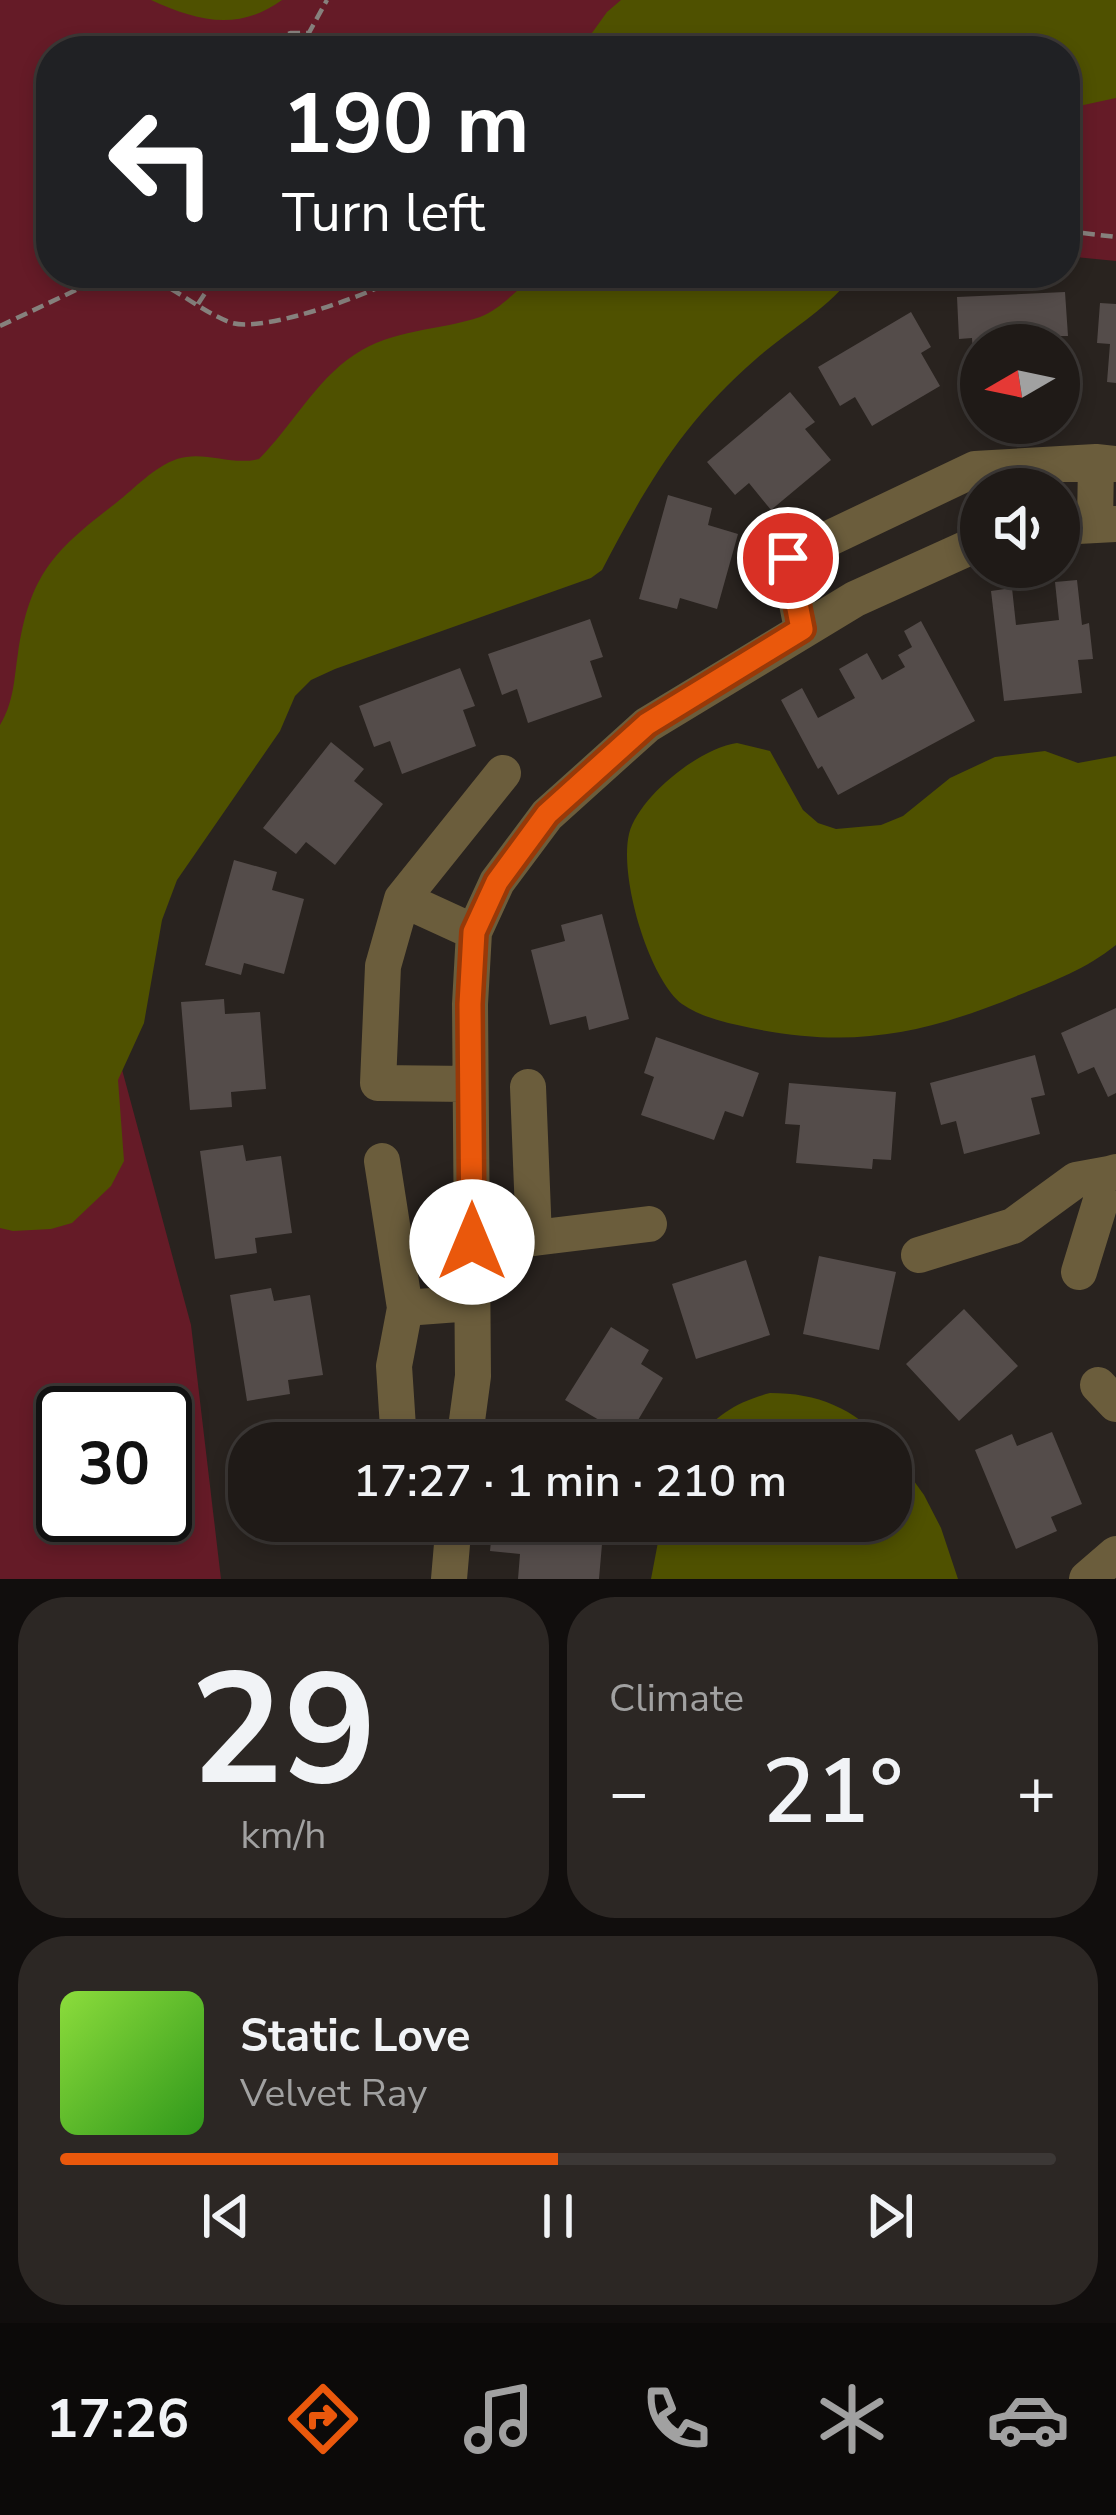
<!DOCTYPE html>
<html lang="en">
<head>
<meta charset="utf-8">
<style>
	:root { --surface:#1f1a17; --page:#2c2724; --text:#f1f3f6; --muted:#a1a1a1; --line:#3c3836; --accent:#ea580c }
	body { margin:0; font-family:"Nunito Sans",sans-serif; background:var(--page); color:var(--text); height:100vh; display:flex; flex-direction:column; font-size:45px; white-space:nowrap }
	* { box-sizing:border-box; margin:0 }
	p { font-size:39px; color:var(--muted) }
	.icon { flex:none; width:66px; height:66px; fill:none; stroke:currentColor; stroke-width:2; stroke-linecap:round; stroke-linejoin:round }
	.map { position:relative; height:1579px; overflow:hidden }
	.drawer { display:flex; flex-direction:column; gap:18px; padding:18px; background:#110e0d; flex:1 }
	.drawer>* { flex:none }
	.top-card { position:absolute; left:36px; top:36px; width:1044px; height:252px; border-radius:48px; box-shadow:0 6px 18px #0003,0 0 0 3px var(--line); background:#202124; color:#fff; overflow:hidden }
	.needle { width:78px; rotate:261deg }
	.buttons { position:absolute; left:960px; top:324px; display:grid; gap:24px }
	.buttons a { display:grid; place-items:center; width:120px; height:120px; border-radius:50%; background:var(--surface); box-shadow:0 6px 18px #0003,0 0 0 3px var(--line); font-size:60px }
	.speed { position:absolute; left:36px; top:1386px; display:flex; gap:24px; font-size:60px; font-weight:700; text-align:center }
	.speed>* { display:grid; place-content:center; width:156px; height:156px; border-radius:50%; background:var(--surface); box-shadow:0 6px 18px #0003,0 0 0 3px var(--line); line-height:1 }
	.speed .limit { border:6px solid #111; border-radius:18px; background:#fff; color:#111 }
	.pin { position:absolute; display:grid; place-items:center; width:102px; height:102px; color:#fff; margin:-51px; border:6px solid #fff; border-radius:50%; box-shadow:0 3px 12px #0007 }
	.me { position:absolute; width:132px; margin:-66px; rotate:0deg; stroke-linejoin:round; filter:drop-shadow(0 0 9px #0008) }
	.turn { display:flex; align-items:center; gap:42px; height:252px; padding:0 48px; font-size:54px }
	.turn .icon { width:156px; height:156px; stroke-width:2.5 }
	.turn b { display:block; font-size:84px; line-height:102px }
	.big { font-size:90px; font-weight:600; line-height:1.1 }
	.drawer .card { flex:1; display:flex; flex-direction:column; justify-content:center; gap:18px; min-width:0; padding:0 42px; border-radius:48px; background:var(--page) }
	.drawer .dial { align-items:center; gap:0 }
	.dial b { font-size:156px; line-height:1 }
	.song { display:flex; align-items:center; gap:36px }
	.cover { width:144px; height:144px; border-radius:18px; background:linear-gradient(135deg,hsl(90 70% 55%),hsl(110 70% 35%)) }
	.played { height:12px; border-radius:6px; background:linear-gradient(90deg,var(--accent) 50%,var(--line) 50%) }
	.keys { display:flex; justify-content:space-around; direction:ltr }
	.heat { display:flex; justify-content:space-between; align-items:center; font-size:66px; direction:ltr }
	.drawer .tiles { flex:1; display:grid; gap:18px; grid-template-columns:1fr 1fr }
	.card:last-child { grid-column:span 2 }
	.trip { position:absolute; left:228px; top:1422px; width:684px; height:120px; border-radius:48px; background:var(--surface); box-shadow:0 6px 18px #0003,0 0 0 3px var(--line); font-weight:600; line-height:120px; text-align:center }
	.tab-bar { display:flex; height:192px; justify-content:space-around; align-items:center; background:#0c0a09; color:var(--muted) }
	.tab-bar .icon { width:84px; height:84px }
	.tab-bar .current { color:var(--accent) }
	.tab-bar b { font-size:54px; color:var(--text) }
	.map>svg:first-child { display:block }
	.green { fill:#651b27; fill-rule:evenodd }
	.water { fill:#4f5100 }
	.building { fill:#544c4a }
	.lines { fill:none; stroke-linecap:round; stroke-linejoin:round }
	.path { stroke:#86817d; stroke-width:4.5; stroke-dasharray:12 6; stroke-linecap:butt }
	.minor { stroke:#6b5d3c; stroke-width:36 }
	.route-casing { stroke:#983908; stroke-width:30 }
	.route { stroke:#ea580c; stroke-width:21 }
</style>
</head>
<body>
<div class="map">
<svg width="1116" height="1579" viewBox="0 0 1116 1579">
	<rect width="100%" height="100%" fill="#29231f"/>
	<!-- green -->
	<path class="green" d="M0,0H1116V261L1065,256V51H51V273H818L342,450L100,988L191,1325L221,1579H0ZM63,1413H165V1515H63Z"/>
	<!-- water -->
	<path class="water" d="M151,0H282C238,32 197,21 151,0Z
		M621,0H1116V98L1065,109V51H579L607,12Z
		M540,273H855C828,309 789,330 756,359C682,423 646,486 602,570L591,578L335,669L311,680L295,696L280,731L177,880L162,920L144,1023L118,1080L124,1161L111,1186L72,1223L51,1229L13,1231L0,1228V725C14,702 14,679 18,653C30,573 55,550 116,503C135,488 154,467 177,459C204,450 231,466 259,459C292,426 315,381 354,355C392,329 438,331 480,317C503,308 519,286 540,273Z
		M737,743L770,751L803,810L818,823L836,829L881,825L903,816L950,778L995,757L1045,751L1078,763L1116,756V945C1086,969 1054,981 1019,995C924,1034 854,1049 751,1028C728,1023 702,1018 682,1004C648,977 619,876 629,834C639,796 700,748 737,743Z
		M770,1393C818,1393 853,1408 886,1443H693C716,1416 735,1402 770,1393Z
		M891,1449L924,1495L941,1528L958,1579H651L662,1521H891Z"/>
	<!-- building -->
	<path class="building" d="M1065,292L1068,336H1052V345H981V375H974L972,338L959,339L957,297Z
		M1100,303L1116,304V383L1107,382L1110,344L1097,343Z
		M911,312L931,347L921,353L940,386L872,426L855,397L840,406L818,367Z
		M790,392L815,422L805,429L831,460L771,510L749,483L735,495L707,462Z
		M668,495L712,508L708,525L738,534L717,609L680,598L677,609L639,599Z
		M1077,580L1082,625L1089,623L1093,659L1078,660L1082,693L1004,701L991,591L1012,588L1016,625L1059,620L1055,582Z
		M590,619L603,657L590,661L602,697L528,723L517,689L502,695L488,654Z
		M921,621L975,721L838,795L822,766L818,769L781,700L802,688L818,718L855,698L839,669L867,653L882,680L905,667L898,655L912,647L904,631Z
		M460,668L475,706L463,710L476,746L402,774L390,741L374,747L359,706Z
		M331,742L364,769L354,781L383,804L335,865L306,842L296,854L263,828Z
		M234,860L277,872L272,890L304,899L284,974L244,963L241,975L205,965Z
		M602,914L629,1019L589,1030L586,1016L550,1025L531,950L565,941L561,925Z
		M224,999L225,1014L260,1012L266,1089L231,1092L232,1107L190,1110L181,1002Z
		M1116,1008V1093L1108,1097L1094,1067L1078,1074L1061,1033Z
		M656,1037L759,1073L743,1117L725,1111L714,1140L641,1115L654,1077L644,1073Z
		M1035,1055L1045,1095L1031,1098L1040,1134L964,1154L956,1121L941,1125L930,1083Z
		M789,1083L896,1092L891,1160L873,1159L872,1169L796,1163L800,1125L785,1124Z
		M243,1145L246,1161L281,1156L292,1233L255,1238L257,1253L215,1259L200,1151Z
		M819,1256L896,1272L879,1350L803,1334Z
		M746,1260L770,1335L696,1359L672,1284Z
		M271,1288L274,1301L310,1295L323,1375L288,1380L290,1394L247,1401L230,1295Z
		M964,1309L1018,1366L959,1421L906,1364Z
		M611,1327L649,1350L641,1364L663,1378L628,1437L565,1400Z
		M298,1430L299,1443H257L256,1435Z
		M1052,1432L1082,1504L1051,1517L1057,1531L1016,1549L975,1450L1012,1434L1017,1446Z
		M267,1521H309L311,1537L269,1542Z
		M493,1521H604L599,1579H518L520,1554L490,1551Z"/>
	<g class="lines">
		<!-- path -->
		<path class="path" d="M237,51L291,33H308
			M299,51L327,0
			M1065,231L1116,237
			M138,273C171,284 197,309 229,322C261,335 377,292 408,273
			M198,304L218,273
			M0,326L112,273"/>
		<!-- minor -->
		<path class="minor" d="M1095,524L1096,462L1116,464
			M1059,527L1116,524
			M802,629L788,558L975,469L1096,462
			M402,899L383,966L378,1083L470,1084
			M474,932L402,899L503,773
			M382,1161L405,1308L472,1303
			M534,1238L649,1224
			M472,1242L534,1238L528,1087
			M919,1255L1013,1226L1076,1180L1109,1174
			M1079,1272L1109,1174L1116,1172
			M1098,1385L1116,1404
			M399,1443L394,1366L405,1308
			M464,1443L473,1376L470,1004L474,932L497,882L547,815L647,725L855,599L981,542
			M449,1579L454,1521
			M1087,1579L1116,1554"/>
	</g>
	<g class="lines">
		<!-- route casing -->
		<g class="route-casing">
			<path id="route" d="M472,1242L470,1004L474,932L497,882L547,814L647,724L802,629L788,558"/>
		</g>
		<!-- route -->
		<use href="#route" class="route"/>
	</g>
</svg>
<div class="buttons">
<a><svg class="needle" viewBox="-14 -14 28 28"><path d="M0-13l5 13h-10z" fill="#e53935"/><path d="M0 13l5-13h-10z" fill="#a1a1a1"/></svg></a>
<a><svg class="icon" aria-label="sound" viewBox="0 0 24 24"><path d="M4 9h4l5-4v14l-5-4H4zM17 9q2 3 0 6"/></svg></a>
</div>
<div class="speed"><div class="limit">30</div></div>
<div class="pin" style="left:788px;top:558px;background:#d93025"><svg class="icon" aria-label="arrive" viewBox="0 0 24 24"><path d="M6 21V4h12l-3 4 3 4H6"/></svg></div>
<svg class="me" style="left:472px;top:1242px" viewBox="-20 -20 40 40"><circle r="19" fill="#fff"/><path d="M0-13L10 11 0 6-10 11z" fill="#ea580c"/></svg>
<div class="trip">17:27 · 1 min · 210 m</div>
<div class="top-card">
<div class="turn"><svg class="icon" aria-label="left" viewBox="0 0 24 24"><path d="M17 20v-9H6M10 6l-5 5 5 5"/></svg><div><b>190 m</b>Turn left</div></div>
</div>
</div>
<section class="drawer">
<div class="tiles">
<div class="card dial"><b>29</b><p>km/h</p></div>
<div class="card"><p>Climate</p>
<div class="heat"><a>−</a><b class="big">21°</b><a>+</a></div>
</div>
<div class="card">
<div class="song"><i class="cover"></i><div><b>Static Love</b><p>Velvet Ray</p></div></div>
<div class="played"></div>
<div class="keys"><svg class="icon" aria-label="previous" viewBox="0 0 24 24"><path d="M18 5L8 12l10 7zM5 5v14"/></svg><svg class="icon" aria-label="pause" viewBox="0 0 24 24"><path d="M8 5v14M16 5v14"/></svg><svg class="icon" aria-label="next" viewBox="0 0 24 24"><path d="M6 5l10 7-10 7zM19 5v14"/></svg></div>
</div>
</div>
</section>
<nav class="tab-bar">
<b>17:26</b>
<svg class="icon current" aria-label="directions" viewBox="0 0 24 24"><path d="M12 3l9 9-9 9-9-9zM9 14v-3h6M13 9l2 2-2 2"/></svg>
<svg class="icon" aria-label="music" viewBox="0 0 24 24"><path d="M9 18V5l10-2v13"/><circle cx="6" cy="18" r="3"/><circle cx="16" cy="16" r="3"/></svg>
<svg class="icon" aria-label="phone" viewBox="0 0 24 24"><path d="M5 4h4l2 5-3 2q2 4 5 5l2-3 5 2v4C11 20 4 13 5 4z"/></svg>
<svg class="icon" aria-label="climate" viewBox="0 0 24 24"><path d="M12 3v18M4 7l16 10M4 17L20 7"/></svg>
<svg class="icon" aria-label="car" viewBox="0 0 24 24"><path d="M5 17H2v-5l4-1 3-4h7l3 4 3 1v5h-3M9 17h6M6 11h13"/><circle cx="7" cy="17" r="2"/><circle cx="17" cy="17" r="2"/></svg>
</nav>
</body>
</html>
